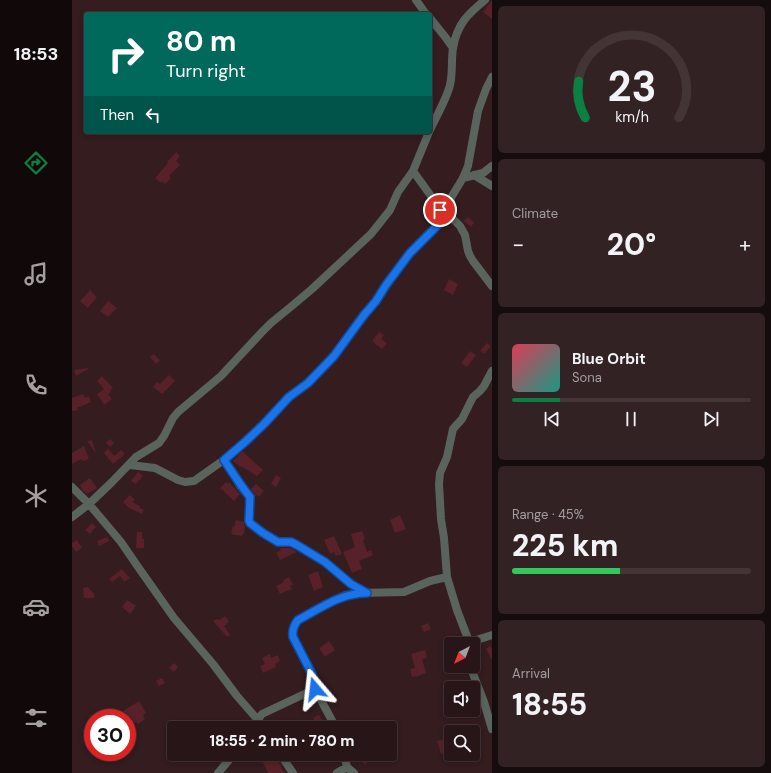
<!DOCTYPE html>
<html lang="en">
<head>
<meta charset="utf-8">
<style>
	:root { --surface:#271517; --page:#332224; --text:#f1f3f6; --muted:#a49fa1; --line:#433436; --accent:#0b8043 }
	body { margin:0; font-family:"DM Sans",sans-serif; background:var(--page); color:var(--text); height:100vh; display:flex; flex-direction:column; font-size:15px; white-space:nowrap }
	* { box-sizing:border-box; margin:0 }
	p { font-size:13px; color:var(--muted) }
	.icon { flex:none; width:22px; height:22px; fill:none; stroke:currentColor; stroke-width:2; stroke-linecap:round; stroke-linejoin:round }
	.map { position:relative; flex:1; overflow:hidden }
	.sheet { display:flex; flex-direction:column; gap:6px; padding:6px; background:#150c0d; width:279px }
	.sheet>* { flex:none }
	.top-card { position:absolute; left:12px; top:12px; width:348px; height:122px; border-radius:4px; box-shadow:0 2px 6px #0003,0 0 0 1px var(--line); background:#00695c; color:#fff; overflow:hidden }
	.needle { width:26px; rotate:222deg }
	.fabs { position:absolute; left:372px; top:637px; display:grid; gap:8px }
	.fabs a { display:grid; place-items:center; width:36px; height:36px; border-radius:4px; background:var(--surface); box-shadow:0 2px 6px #0003,0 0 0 1px var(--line); font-size:20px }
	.speed { position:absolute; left:12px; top:709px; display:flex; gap:8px; font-size:20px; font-weight:700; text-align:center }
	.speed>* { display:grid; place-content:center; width:52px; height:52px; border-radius:50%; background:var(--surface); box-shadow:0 2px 6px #0003,0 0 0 1px var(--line); line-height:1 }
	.speed .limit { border:6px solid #d22; background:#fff; color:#111 }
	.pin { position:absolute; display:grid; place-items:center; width:34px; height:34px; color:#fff; margin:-17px; border:2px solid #fff; border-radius:50%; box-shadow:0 1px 4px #0007 }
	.me { position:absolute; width:44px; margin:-22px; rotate:343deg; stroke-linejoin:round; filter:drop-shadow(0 0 3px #0008) }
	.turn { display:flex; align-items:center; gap:14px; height:84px; padding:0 16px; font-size:18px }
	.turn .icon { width:52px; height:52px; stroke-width:2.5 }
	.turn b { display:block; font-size:28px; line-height:34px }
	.then { display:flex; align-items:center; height:38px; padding:0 16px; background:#0003; gap:8px; font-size:15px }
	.big { font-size:30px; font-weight:800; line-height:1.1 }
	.sheet .widget { flex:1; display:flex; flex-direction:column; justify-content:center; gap:6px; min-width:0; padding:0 14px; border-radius:6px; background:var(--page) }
	.sheet .dial { align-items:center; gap:0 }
	.dial svg { height:104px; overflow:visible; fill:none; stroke:var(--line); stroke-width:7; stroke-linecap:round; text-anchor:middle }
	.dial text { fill:var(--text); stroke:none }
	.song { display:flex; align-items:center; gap:12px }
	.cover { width:48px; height:48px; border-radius:6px; background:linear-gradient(135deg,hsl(350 70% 55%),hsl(170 70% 35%)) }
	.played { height:4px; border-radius:2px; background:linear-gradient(90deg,var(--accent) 20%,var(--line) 20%) }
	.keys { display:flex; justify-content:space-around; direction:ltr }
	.heat { display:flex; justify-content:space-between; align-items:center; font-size:22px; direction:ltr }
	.charge { height:6px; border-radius:3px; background:linear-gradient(90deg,#34c759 45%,var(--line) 0) }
	.trip { position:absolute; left:95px; top:721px; width:230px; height:40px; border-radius:4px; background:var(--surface); box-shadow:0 2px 6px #0003,0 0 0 1px var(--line); font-weight:800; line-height:40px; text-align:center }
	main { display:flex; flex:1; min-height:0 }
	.menu { display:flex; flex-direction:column; width:72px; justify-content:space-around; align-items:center; background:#100809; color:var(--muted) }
	.menu .icon { width:28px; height:28px }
	.menu .on { color:var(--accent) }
	.menu b { font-size:18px; color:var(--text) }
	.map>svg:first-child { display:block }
	.building { fill:#582028 }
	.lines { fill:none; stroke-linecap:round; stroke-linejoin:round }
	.minor { stroke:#59645d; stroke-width:8 }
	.route-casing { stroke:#114b97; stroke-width:10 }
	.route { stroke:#1a73e8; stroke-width:7 }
</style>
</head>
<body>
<main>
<nav class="menu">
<b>18:53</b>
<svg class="icon on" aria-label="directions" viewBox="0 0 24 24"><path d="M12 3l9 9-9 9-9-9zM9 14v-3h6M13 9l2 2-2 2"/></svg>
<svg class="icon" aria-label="music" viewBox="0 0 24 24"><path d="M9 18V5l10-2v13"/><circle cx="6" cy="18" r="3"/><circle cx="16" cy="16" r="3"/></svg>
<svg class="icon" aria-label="phone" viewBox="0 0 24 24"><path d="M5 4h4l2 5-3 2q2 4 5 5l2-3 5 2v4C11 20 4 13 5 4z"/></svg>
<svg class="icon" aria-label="climate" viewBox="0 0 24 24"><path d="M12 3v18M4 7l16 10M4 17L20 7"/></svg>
<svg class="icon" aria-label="car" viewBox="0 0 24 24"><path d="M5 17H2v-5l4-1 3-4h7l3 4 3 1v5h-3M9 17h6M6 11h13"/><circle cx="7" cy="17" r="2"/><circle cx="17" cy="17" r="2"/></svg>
<svg class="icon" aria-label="filters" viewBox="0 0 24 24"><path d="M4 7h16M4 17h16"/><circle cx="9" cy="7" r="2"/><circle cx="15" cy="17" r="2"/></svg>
</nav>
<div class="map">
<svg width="420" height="773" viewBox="0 0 420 773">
	<rect width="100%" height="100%" fill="#341c1f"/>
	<!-- building -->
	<path class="building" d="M420,0V19L411,12Z
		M104,152L108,156L104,161L108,165L97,176L99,178L93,184L90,181L89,183L83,178L96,163L95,162Z
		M396,217L402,223L399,227L392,221Z
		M377,279L386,284L381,295L372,290Z
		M18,290L25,297L16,308L8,301Z
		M36,301L45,308L36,317L28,311Z
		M307,332L312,335L309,339L315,343L310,349L300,341Z
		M415,343L419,346L412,354L408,351Z
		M398,351L404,355L395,367L389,363Z
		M82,354L88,360L84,364L78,357Z
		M16,368V369L4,376L2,370Z
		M97,375L103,381L90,394L81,387L85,382L88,384Z
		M30,376L41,388L38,390L39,392L36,394L40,399L32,405L25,394L32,389L25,381Z
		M11,394L13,398L17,396L19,402L5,408L6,410L0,411V398Z
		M38,439L42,443L38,447L34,443Z
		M20,440L24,453L15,441Z
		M12,446L17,459L11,461L9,459L0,464V453Z
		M36,449L42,456L49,450L53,454L41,464L32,453Z
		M170,451L191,470L185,476L169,466L168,467L161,461Z
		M66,472L71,476L64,484L59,481Z
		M204,475L209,478L204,487L199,484Z
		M18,478L25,488L15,494L11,491L8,485Z
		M154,482L156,484L157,482L168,494L162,501L148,488Z
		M184,484L192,491L187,497L185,495L183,496L182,493L179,489Z
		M58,495L63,500L60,502L68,506V508L72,510L70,514L57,508L51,502Z
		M328,515L334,529L323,533L318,520Z
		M164,520L172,522V525L173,526L172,534H171L170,536L159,534L161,526L162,527Z
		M20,523L24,527L18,534L13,530Z
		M290,531L293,539L291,540L295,552L299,550L301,555L287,561L290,569L280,573L271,552L283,547L279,534Z
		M65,532H70V539H72V548H64Z
		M262,536L270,554L264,556L262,552L258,554L252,540Z
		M35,537L37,541L27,546L25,541Z
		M5,540L10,548L4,552L0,546V543Z
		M208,548H218L224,551L225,552L208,560L204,553L209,550Z
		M50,569L58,578L52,582L48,576L40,582L37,579Z
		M246,571L251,587L242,591L236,575Z
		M217,577L221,585L218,586L220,589L208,594L204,586L212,582L211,580Z
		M16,587L22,594V598H12L11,588Z
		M55,600L64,606L58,614L50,607Z
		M153,616L157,622L152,626L158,635L155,637L141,621L145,619L147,620Z
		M356,623L359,629L352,632L349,626Z
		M257,641L263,650L253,657L247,648Z
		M418,646L420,649V660L414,649Z
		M353,650L355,658L350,659L354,673L344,677V676L340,677L338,669L343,668L339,654Z
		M198,654L199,658L206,655L208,661L203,664L204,667L191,673L188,666L193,664L190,658Z
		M102,663L106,667L102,672L97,668Z
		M90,678L93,683L87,686L84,681Z
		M379,697V710L374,711L370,700Z
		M67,701L74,713L71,715L73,719L66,724L64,722L59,725L51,711Z
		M247,715L251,722L245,726L241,718Z
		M375,738L379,751L369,754L365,741Z
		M187,754H203L212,773H196Z
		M291,756L296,761L293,765L288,760Z"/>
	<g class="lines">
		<!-- minor -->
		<path class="minor" d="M344,0L354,14
			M358,18L374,38L381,48
			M358,130C364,117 375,98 378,85C381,72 379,60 381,48C385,24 396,14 413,0
			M341,171L359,196L365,207L381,219L388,226L393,235L396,251L398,256L401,261L420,286
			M402,175L420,186
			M391,178L411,173L420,166
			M152,460L162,474L168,486L178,497L177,521L178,523L191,533L206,542H219L225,545L253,562L279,584L286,588L294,593
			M58,465L83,468L106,480L113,482L122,481L156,457L192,424L217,397L235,383L262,356L292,315L304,301L314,285L338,253L370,221L380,196L391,178L396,166L406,111L414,89L420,77
			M0,487L17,504L49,542L64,564L102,618L141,664L165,696L185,719L191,728
			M0,517L17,504L40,482L64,457L87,443L92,436L101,418L106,412L149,376L190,332L199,323L221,305L240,289L299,234L318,210L326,192L341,171L357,132
			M398,642L420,635
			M398,644L385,610L375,577L372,538L369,519L367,484L368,473L375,457L381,429L390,419L401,397L408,391L412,386L420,371
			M398,666L412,702L420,729
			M182,728C186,723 185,720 190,714L243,689
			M264,728L243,689L240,675L221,637C220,631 222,625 226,620L262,600L274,595L288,593L332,592L358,581L375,577
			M208,754L221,773
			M272,754L275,767L282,773
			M146,773L162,754
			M265,773L275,767"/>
	</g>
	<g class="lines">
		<!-- route casing -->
		<g class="route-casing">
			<path id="route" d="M243,689L240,674L221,637C220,631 222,625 226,620C249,608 268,593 295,593L286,588L279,584L253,562L225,545L219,542H206L191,533L178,523L177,521L178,497C168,485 161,473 152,460L173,442L192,424L217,397L236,383L262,356L292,315L304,301L314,285L338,253L370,221L374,213L368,210"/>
		</g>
		<!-- route -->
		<use href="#route" class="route"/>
	</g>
</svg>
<div class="fabs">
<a><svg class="needle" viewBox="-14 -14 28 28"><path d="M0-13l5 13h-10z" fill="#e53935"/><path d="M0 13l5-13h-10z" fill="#a49fa1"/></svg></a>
<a><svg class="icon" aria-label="sound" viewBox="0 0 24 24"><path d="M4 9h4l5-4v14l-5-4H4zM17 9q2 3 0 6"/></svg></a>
<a><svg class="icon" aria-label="search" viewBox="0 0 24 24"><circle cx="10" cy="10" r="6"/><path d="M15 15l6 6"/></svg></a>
</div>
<div class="speed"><div class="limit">30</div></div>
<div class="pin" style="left:368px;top:210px;background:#d93025"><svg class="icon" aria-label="arrive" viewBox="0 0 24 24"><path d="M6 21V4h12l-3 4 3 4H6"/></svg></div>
<svg class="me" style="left:243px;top:689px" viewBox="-20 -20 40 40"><path d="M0-17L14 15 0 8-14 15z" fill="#1a73e8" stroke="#fff" stroke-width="4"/></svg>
<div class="trip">18:55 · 2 min · 780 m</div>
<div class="top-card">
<div class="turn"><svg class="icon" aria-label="right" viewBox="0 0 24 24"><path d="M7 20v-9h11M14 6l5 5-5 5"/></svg><div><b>80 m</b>Turn right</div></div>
<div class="then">Then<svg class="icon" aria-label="left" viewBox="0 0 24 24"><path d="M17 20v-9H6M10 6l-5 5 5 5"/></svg></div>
</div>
</div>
<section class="sheet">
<div class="widget dial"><svg viewBox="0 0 100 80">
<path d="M14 69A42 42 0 1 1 86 69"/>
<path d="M14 69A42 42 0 0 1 9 41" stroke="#0b8043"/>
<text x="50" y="56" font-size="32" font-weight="700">23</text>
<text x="50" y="72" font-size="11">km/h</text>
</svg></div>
<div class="widget"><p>Climate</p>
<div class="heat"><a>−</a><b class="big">20°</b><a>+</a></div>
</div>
<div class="widget">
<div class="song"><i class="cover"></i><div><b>Blue Orbit</b><p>Sona</p></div></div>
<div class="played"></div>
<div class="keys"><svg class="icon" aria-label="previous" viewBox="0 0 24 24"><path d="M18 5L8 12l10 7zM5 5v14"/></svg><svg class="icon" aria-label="pause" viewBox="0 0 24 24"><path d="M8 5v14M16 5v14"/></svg><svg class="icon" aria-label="next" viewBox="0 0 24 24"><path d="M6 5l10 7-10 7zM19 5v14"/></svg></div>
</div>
<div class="widget"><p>Range · 45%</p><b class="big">225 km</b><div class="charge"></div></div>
<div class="widget"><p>Arrival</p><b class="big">18:55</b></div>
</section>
</main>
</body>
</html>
